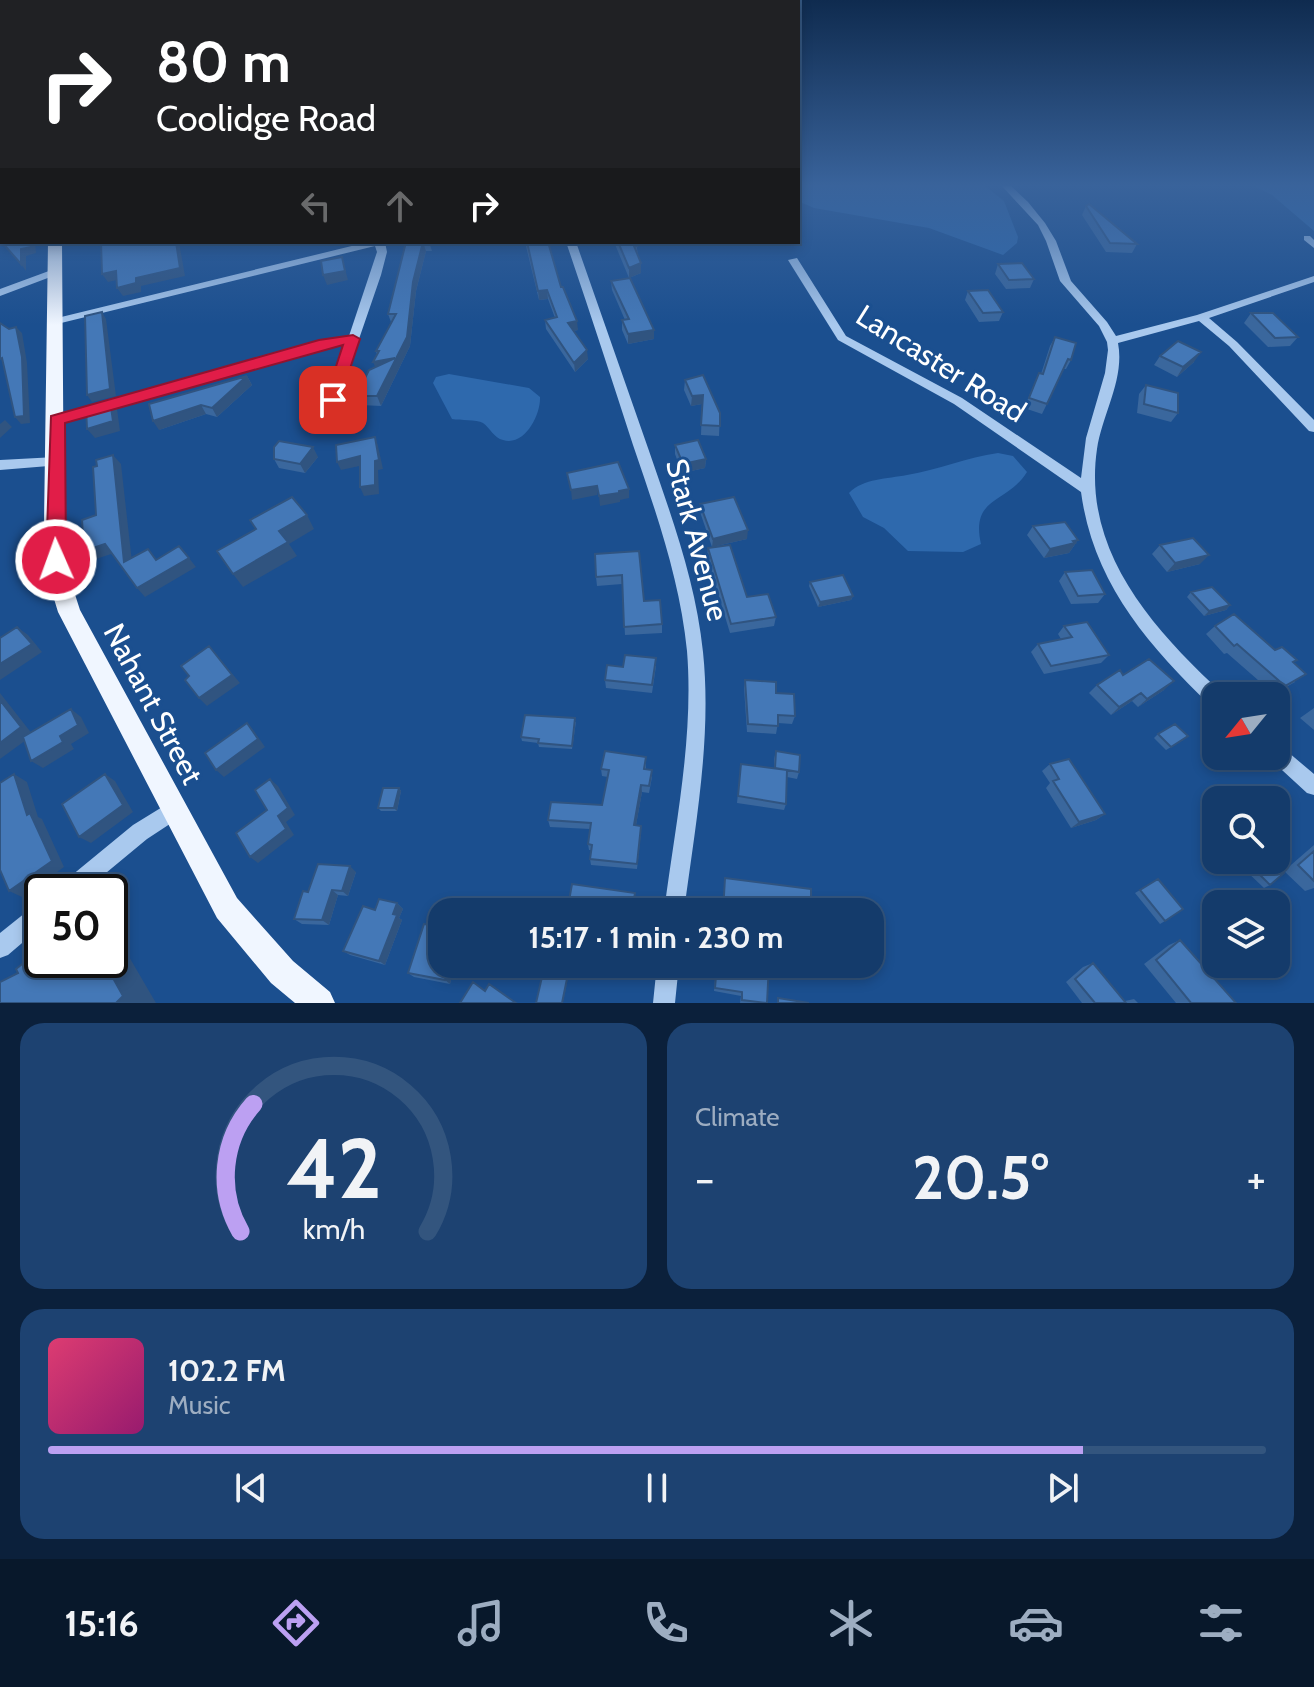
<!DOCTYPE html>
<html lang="en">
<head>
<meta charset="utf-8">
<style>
	:root { --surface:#143b6b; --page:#1d4271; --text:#f1f3f6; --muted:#9dadc1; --line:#33557e; --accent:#bca0f2 }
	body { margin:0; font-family:Cabin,sans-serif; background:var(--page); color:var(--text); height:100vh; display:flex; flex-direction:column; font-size:30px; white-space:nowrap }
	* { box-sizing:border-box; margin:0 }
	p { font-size:26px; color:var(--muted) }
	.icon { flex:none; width:44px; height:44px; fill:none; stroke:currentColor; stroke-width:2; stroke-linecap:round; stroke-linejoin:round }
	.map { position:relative; height:1003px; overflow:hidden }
	.drawer { display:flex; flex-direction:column; gap:20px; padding:20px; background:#0b203b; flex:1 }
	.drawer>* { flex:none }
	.guide { position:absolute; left:0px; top:0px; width:800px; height:244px; box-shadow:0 4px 12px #0003,0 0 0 2px var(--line); background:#202124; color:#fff; overflow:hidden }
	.needle { width:52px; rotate:240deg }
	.tools { position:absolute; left:1202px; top:682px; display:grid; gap:16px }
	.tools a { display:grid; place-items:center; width:88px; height:88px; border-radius:16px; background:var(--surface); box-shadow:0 4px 12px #0003,0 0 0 2px var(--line); font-size:40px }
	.speed { position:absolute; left:24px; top:874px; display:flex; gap:16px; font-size:40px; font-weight:700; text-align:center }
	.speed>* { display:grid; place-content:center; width:104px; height:104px; border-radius:50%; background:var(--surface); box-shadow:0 4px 12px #0003,0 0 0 2px var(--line); line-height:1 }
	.speed .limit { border:4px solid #111; border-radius:12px; background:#fff; color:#111 }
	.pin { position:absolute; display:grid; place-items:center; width:68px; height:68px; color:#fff; margin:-34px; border-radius:16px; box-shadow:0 4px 12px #0006 }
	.me { position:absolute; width:88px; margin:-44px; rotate:358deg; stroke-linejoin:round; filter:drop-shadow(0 0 6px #0008) }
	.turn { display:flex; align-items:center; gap:28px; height:168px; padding:0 24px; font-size:36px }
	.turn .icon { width:104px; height:104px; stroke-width:2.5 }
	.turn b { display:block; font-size:56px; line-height:68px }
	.lanes { display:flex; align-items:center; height:76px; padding:0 24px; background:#0003; justify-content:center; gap:40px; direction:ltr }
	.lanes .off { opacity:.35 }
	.big { font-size:60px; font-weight:800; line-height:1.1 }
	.drawer .tile { flex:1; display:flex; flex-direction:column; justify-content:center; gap:12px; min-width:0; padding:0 28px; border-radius:24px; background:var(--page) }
	.drawer .dial { align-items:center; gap:0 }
	.dial svg { height:208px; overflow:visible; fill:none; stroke:var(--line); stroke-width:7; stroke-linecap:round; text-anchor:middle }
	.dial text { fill:var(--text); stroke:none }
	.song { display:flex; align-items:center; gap:24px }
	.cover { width:96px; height:96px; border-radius:12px; background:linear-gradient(135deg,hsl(340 70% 55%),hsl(320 70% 35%)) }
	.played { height:8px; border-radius:4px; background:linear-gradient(90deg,var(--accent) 85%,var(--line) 85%) }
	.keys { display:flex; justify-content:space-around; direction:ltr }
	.heat { display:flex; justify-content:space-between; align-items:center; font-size:44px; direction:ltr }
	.drawer .tiles { flex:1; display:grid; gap:20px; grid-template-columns:1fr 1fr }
	.tile:last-child { grid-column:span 2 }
	.trip { position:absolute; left:428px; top:898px; width:456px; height:80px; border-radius:24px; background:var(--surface); box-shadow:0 4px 12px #0003,0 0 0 2px var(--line); font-weight:800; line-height:80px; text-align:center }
	.tab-bar { display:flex; height:128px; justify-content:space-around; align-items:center; background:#08182b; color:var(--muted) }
	.tab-bar .icon { width:56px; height:56px }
	.tab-bar .on { color:var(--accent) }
	.tab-bar b { font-size:36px; color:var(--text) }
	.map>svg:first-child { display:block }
	.green { fill:#2e69ad }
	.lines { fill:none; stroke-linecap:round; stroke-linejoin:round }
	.minor { fill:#a9c9ee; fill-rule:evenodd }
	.major { fill:#f0f6ff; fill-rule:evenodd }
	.wall { fill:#3a679d }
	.shaded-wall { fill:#305480 }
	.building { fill:#4478b7; stroke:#305480; stroke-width:2 }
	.route { fill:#e11d48; stroke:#92132f; stroke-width:2 }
	.labels { text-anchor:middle; stroke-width:6; stroke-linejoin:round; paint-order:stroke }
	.street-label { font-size:30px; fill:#fff; stroke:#1b4f8f }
</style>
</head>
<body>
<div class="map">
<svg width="1314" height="1003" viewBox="0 0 1314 1003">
	<rect width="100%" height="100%" fill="#1b4f8f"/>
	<!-- green -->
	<path class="green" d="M807,185H984L1004,201L1018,237L1017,243L1003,255L929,228L814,208L798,201V187Z
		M1252,185H1314V231L1272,195Z
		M449,374L529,388L540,397C541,414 525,447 503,440C494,438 490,428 483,423C476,419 461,421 452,419L433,383L436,377Z
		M998,453L1013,456L1027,472C1008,503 970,496 981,544L963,552L908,551L884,528L863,517L849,493C864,478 887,479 907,475C938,470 967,457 998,453Z"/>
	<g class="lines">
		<!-- minor -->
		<path class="minor" d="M1001,185H1010L1028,202L1045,223L1056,241L1071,281L1107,322L1116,336L1197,315L1314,276V282L1209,318L1237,342L1314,420V432L1309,431L1229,346L1199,321L1118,343C1125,379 1102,415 1097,449C1082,551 1153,629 1222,693L1223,696H1216V707L1210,705C1147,644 1093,582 1081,492L954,404L838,340L788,260L797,258L846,336L962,398L1081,478L1086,438L1105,373L1108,350L1107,342L1099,326L1060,281L1046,241L1038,225Z
			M1304,236H1310L1314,240V248L1304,240Z
			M368,242H385L387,252L381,275L327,432L322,433L316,429L346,343L326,346L56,424L50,420L52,417L321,341L349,336L377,252L375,246L57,324L53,323V319Z
			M566,242H576C600,311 624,379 648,448C671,515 696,582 703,652C712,739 695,826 684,912H664C675,826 694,738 687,651C680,580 656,512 633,445C611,377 589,309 566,242Z
			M57,268L62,271L61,273L0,296V289Z
			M56,457L63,462L61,465L0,470V460Z
			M1276,744L1282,747L1314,774V795L1307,793L1270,759L1268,756H1276Z
			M172,801L179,804L182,811L179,818L147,839L83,892H57L60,885L133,825Z
			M42,902V926L8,955L0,958V933L35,905Z
			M657,964H679L675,1003H653Z"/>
		<!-- major -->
		<path class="major" d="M48,242H62L64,523L70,579L80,610L237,898L293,961L330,992L335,1003H295L271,983L217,918L58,612L48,579L44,523Z"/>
	</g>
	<!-- wall -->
	<path class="wall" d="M1086,206L1137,244L1132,253L1106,252L1082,215Z
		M406,242H429L432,251H426L416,291L410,346L381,406L360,405L356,396L375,367L377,355L376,351L391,322L388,314Z
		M525,242H548L561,287L578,330L573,331L588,359L575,372L546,329L545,320L555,318L548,299L539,300Z
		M614,242H636L641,273L629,278Z
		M998,264L1034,279L1030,288L1006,289L995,274Z
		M611,281L654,330V339L628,344L622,330V320H625L612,290Z
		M968,291L1003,312L999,321L979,322L965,300Z
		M1251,313L1298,337L1290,346L1268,347L1244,323Z
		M1055,337L1071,360L1066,369H1064L1042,414L1024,408L1039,373L1041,374L1050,346Z
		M1160,356L1194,362L1177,377L1154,365Z
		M247,376L252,385L217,417L206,414L159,430Z
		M685,380L720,413L719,436L701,435L702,404L691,406L684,390Z
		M1146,385L1178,413L1171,422L1137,413L1139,394Z
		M675,445L706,459L705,468L682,473L675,454Z
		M318,457L305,473L279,468L274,459Z
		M700,504L747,539L712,547L700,512Z
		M1033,526L1078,540L1069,553L1044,558L1027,535Z
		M1160,545L1200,564L1167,572L1152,554Z
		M708,548L747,597L776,617L774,626L730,633L707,557Z
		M639,551L644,601L662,624V633L625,635L622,584L597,586L596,577Z
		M1065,572L1105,594L1098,603L1071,604L1059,581Z
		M810,582L853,596L851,600L818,607L809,586Z
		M1191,592L1230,605L1226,610L1204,616L1187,597Z
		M1064,626L1109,655L1101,663L1044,674L1031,652L1038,644L1061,639L1058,634Z
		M1215,626L1275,650L1294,663L1295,682L1274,694L1227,653L1224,654L1206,634Z
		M656,666L652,693L606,688L605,680L623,667Z
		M1123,675L1164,690L1138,707L1132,701L1111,715L1089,693L1097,685Z
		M745,680L776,693L795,716L792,724L778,723L776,734L747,732L744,688Z
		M1314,708V730L1300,718Z
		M576,722L572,749L539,747L538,743L522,741L521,737Z
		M1158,734L1183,740L1166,750L1154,738Z
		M776,751L799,772L797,779L787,777L786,804L784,810L737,803L741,764L774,768V759Z
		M646,764V769L652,777L649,793L642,792L636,825L641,832L637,869L591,865L590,859L591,850H589L588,844L590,829L550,827L548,820L602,805L608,777L602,776L601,769Z
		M1050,764L1105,814L1096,820L1071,828L1046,788L1050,783L1042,771Z
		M399,788L401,791L397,811H381L378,808Z
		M1314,845V888L1305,891L1284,871Z
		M1252,860H1270V885L1264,888L1243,868Z
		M356,872L348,896L338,895L329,925L302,924L294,919L308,892Z
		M1158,879L1165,921L1160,924L1135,893Z
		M397,903L403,909L399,918L402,920L385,965L350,955L343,951L375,910Z
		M1216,925V939L1209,932Z
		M1180,940L1236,1003H1176L1144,964L1169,945Z
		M1093,963L1125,1001L1134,999L1138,1003H1082L1066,982L1083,967Z
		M442,964H455L450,984L414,977L408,973Z
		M716,964H769L767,1003H740L741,996L714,991Z"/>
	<!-- shaded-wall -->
	<path class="shaded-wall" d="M31,242H35L36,253L26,256V271L21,264V249Z
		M176,242H179L185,276L141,286V292L123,296L117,288L136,278Z
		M423,242L426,251L416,291L410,346L381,406L377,396V371L373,362L395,358Z
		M342,257L348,280L327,285L323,275Z
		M641,263V273L629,278V268Z
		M116,271L121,279L108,282L102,274Z
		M547,290L548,299L539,300L538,291Z
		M102,312L106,319L116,396L92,402L87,395Z
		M577,321L578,330L569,332L568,323Z
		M16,327L22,333L27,363L30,423L21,424L15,417Z
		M654,330V339L628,344V334Z
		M587,350L588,359L575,372L574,363Z
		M1201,352L1194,362L1177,377L1183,367Z
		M247,376L252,385L217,417L212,408Z
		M703,395L702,404L691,406L692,396Z
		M110,400L117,409L120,431L95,438L87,429Z
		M201,405L206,414L159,430L153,421Z
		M5,420L12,427L0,438V424Z
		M375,437L378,446L383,469L378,470L379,494L364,496L360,487Z
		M313,447L318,457L305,473L300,464Z
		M113,455L121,464L133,571L124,562Z
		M360,456L364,465L341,470L337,462Z
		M706,459L705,468L682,473L683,464Z
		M597,486V495L572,500L571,490Z
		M629,489V498L620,500V502L600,506L599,496Z
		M307,515L314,529L289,544L297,556L243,587L233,574L279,531Z
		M748,530L747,539L712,547L713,539Z
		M1078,540L1069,553L1044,558L1050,549Z
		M105,544L114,553L93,560L84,551Z
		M1209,555L1200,564L1167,572L1175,563Z
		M189,558L196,567L145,597L137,588Z
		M853,596L851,600L818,607L820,602Z
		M1230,605L1226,610L1204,616L1209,611Z
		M17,627L28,635L42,652L0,680V664Z
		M209,646L240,683L207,706L199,698Z
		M1174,681L1164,690L1138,707L1147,699Z
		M0,693L33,735L0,759Z
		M1141,693L1132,701L1111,715L1119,707Z
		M71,709L81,717L89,733L71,744L74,749L43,768L31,761L60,736Z
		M247,723L254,731L265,747L224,777L216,770Z
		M14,774L27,782L38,817L42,819L64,867L22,897L9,891L27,815Z
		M105,774L115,781L133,812L91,843L79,837Z
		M270,779L278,786L295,815L286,822L294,835L258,863L250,857L278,816Z
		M641,785L642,792L635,831L634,825Z
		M399,788L401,791L397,811L394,808Z
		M1105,814L1096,820L1071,828L1079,822Z
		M350,866L356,872L348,896L342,891Z
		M332,890L338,895L329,925L322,920Z
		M397,903L403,909L399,918L402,920L385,965L379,961Z
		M110,929L114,931L156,1003H116L103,960H110Z
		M450,964H455L450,984L445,980Z
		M570,964H571L563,1003H562Z"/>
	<!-- building -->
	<path class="building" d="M0,196L2,198V242H31V247L21,249V264L0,240Z
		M1089,204L1137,244L1110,243L1086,206Z
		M101,242H176L180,268L136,278V283L117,288L116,271L102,274Z
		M406,242H426H423L413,282L407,337L377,396H356L369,370L395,358L373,362L379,351H376L396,314H388Z
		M527,242H548L561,287H563L577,321L568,323L587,350L574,363L545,320L557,317L547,290L538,291Z
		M618,242H636L637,246H634L641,263L629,268Z
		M342,257L345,271L323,275L321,261Z
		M1022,263L1034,279L1009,280L998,264Z
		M630,278L654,330L628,334L622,320L629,319L611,281Z
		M988,290L1003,312L983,313L968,291Z
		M102,312L110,389L87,395L85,316Z
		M1251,313H1273L1298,337L1275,338Z
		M0,323L9,329L16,327L22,357L24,416L15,417L2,358L0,359Z
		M1055,337L1076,343L1071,360L1068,359L1047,404L1029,398L1039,373L1043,374Z
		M1178,341L1201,352L1183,367L1160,356Z
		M703,375L720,413V426L701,425L703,395L692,396L685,380Z
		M247,376L212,408L201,405L153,421L149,404Z
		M1146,385L1178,393V413L1144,404Z
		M110,400L113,421L87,429L86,407Z
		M375,437L379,460L375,461V485L360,487V456L337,462L336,445Z
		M698,440L706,459L683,464L675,445Z
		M279,441L313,447L300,464L274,459V447Z
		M113,455L124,562L148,549L156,560L179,546L189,558L137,588L105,544L84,551L82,520L96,515L93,467L97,466L96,460Z
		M618,462L629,489L619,491V493L599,496L597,486L571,490L567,473Z
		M292,497L307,515L279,531L288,542L233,574L217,551L256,529L250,520Z
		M734,497L748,530L713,539L700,504Z
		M1065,522L1078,540L1073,541L1075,543L1050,549L1033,526Z
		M1193,538L1209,555L1175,563L1160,545Z
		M730,545L747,597L768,594L776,617L731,624L708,548Z
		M639,551L644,601L660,600L662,624L624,627L622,575L596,577L595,554Z
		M1092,570L1105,594L1078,596L1065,572Z
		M843,575L853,596L820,602L810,582Z
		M1212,587L1230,605L1209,611L1191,592Z
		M1234,614L1275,650L1282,647L1297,660L1293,662L1306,674L1285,686L1237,644L1234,646L1215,626Z
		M1087,622L1109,655L1051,666L1038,644L1072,637L1064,626Z
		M17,627L32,644L0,664V638Z
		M209,646L232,675L199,698L185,680L189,676L181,666Z
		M625,655L656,658L652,685L605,680L607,665L623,667Z
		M1149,659L1174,681L1147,699L1141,693L1119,707L1097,685L1120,670L1123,675Z
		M745,680L776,682V693L794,694L795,716L778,715V726L748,724Z
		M0,700L21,727L0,743Z
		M71,709L78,725L60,736L63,742L31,761L23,737Z
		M525,715L575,718L572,746L538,743L539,739L521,737Z
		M247,723L258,739L216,770L205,753Z
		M1175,724L1188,736L1171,747L1158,734Z
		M605,751L646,757L644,769L652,770L649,786L641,785L634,825L641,826L637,864L590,859L592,845L588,844L591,823L548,820L551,802L602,805L609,770L601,769Z
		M776,751L800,755L799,772L775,768Z
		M1069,759L1105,814L1079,822L1053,781L1059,779L1050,764Z
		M741,764L787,770L786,804L738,796Z
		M14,774L27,815L30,813L52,861L9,891L0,870V783Z
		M105,774L123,805L79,837L62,804Z
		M270,779L288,808L278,816L286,829L250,857L236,833L267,810L255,790Z
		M383,788H399L394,808H378Z
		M1314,851V881L1298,865Z
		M1255,860H1270L1284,873L1270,885L1250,865Z
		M318,864L350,866L342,891L332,890L322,920L294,919L303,891L308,892Z
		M725,878L811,889V912H723Z
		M1158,879L1183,909L1165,921L1140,890Z
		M572,884L635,893L632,912H567Z
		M379,899L397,903L393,914L397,915L379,961L343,951L363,906L375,910Z
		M424,924L442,927V964H450L445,980L408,973Z
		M1276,930L1289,942L1277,955L1276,954Z
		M1180,940L1236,1003H1191L1156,960Z
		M42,948V960H103L123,996L116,1003H0V982L18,973L16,969Z
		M1093,963L1126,1003H1095L1075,979Z
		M545,964H570L562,1003H536Z
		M717,964H769L767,1003L742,1000V992L715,988Z
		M473,982L485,991L489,984L516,1003H460Z
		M778,998L809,1003H778Z"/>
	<!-- sky -->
	<linearGradient id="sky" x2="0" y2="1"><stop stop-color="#0f2b4f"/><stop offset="0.57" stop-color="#39639b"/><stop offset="1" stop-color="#39639b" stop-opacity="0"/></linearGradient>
	<rect width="1314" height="325" fill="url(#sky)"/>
	<!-- route -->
	<path class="route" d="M353,335L360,339L338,404H327L325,400L343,345L65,423L66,560L63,565H49L46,560L51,416L319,340Z"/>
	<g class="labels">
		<!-- street labels -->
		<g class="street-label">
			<text transform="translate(941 364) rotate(32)" y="10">Lancaster Road</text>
			<text transform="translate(697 540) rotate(75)" y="10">Stark Avenue</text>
			<text transform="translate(153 704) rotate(62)" y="10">Nahant Street</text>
		</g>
	</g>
</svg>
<div class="tools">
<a><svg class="needle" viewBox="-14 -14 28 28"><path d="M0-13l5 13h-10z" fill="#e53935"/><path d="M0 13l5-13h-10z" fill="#9dadc1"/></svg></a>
<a><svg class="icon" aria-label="search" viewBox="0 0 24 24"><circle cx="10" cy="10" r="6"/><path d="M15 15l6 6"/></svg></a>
<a><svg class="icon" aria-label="layers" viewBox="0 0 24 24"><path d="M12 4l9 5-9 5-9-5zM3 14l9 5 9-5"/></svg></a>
</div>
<div class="speed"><div class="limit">50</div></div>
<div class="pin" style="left:333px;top:400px;background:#d93025"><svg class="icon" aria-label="arrive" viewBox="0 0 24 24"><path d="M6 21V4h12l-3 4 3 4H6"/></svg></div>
<svg class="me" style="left:56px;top:560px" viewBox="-20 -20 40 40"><circle r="17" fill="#e11d48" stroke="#fff" stroke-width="3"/><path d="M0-11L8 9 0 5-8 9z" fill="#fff"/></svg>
<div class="trip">15:17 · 1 min · 230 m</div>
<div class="guide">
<div class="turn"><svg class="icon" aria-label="right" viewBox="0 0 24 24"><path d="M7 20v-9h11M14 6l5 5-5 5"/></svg><div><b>80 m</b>Coolidge Road</div></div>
<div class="lanes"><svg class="icon off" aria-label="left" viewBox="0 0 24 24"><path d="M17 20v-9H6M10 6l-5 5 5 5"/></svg><svg class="icon off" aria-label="ahead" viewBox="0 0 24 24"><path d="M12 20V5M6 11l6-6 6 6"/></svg><svg class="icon" aria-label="right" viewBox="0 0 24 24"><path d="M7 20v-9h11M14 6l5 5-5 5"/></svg></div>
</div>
</div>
<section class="drawer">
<div class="tiles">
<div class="tile dial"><svg viewBox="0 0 100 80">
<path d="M14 69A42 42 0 1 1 86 69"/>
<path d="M14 69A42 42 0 0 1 19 20" stroke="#bca0f2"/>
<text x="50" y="56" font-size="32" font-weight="700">42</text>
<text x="50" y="72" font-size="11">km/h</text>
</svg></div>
<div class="tile"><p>Climate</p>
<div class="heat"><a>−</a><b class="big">20.5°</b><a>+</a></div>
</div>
<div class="tile">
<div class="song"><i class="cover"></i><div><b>102.2 FM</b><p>Music</p></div></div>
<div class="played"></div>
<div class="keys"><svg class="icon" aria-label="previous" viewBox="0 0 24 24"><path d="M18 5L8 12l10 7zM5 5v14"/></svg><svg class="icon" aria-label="pause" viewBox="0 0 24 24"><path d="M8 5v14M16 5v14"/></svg><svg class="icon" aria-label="next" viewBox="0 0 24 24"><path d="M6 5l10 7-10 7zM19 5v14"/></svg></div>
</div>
</div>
</section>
<nav class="tab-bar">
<b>15:16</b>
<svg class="icon on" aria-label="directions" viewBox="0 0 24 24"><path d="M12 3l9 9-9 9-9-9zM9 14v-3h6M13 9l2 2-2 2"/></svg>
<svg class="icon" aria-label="music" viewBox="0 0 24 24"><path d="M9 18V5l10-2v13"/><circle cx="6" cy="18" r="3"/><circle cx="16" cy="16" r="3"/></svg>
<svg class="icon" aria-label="phone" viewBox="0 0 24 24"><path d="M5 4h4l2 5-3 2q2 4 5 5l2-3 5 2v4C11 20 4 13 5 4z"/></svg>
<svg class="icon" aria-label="climate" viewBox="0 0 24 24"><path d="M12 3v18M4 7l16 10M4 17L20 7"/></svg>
<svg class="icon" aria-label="car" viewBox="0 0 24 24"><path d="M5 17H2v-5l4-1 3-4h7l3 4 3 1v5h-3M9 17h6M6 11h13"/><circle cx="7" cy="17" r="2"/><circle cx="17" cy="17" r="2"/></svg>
<svg class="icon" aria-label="filters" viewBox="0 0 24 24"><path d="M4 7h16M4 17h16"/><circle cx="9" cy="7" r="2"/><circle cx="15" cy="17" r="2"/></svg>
</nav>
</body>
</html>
